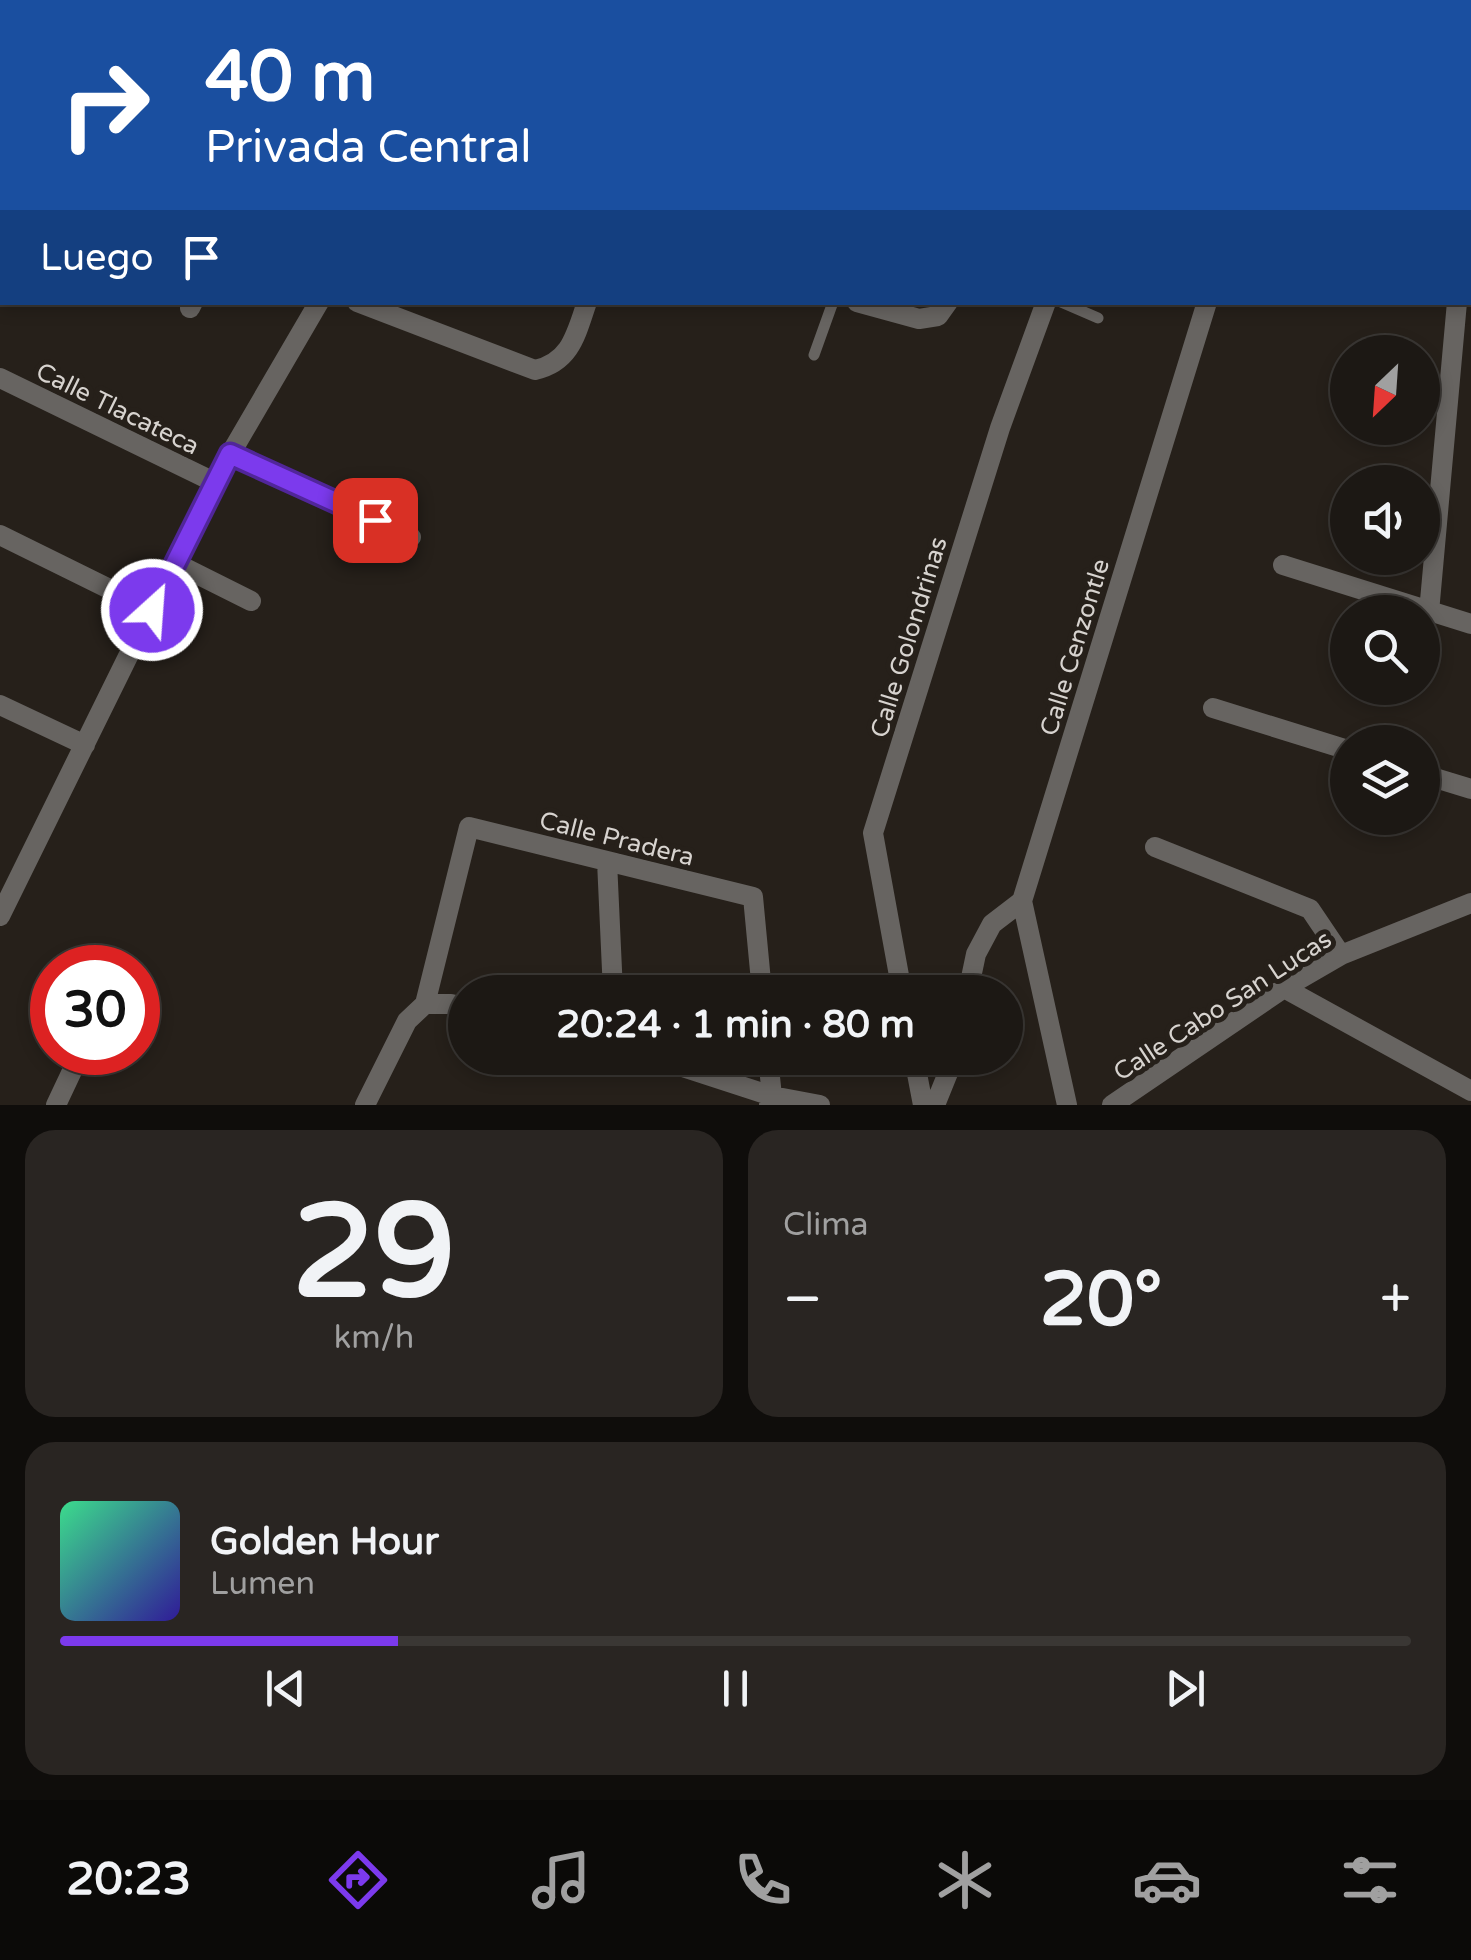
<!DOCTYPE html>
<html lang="es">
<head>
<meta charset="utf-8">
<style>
	:root { --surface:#1c1814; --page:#292522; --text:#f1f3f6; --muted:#a0a0a0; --line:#3a3734; --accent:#7c3aed }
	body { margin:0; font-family:"Varela Round",sans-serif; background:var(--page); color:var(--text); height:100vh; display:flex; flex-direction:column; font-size:38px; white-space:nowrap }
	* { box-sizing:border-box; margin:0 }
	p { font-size:32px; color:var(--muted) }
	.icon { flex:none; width:55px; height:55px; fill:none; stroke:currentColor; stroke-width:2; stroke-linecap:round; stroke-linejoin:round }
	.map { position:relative; height:1105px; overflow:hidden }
	.side { display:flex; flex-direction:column; gap:25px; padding:25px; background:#0f0d0b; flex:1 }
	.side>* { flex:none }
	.guide { position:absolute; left:0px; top:0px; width:1472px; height:305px; box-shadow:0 5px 15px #0003,0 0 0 2px var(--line); background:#1a4fa0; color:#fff; overflow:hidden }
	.needle { width:65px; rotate:205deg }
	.buttons { position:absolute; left:1330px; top:335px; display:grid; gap:20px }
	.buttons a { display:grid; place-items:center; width:110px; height:110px; border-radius:50%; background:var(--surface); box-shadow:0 5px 15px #0003,0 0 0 2px var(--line); font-size:50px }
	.speed { position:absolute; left:30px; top:945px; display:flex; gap:20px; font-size:50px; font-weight:700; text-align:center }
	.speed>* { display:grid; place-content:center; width:130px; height:130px; border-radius:50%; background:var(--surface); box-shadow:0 5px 15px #0003,0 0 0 2px var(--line); line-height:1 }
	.speed .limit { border:15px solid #d22; background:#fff; color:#111 }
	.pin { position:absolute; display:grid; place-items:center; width:85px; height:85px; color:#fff; margin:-42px; border-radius:20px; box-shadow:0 5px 15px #0006 }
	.me { position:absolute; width:110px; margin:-55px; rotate:26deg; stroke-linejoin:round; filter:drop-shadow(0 0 8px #0008) }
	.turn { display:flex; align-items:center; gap:35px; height:210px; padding:0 40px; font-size:45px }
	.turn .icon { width:130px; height:130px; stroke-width:2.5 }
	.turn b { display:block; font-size:70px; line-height:85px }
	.then { display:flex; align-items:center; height:95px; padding:0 40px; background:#0003; gap:20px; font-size:38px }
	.big { font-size:75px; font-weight:700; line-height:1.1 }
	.side .card { flex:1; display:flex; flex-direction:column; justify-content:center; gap:15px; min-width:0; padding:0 35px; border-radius:30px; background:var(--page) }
	.side .dial { align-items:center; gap:0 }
	.dial b { font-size:130px; line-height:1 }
	.song { display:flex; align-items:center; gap:30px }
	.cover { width:120px; height:120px; border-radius:15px; background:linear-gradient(135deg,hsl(150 70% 55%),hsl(250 70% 35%)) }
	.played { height:10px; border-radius:5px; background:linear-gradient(90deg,var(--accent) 25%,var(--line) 25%) }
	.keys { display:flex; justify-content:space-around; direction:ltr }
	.heat { display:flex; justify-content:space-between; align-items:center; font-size:55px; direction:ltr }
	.side .tiles { flex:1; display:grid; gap:25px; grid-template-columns:1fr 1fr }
	.card:last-child { grid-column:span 2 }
	.trip { position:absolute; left:448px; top:975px; width:575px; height:100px; border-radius:50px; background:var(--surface); box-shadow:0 5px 15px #0003,0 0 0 2px var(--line); font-weight:700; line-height:100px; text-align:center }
	.menu { display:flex; height:160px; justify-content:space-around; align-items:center; background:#0b0a08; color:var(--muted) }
	.menu .icon { width:70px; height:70px }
	.menu .on { color:var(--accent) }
	.menu b { font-size:45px; color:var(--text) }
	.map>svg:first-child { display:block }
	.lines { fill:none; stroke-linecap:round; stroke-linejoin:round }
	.lane { stroke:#676461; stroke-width:11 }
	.street { stroke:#676461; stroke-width:20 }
	.secondary { stroke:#908a86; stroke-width:20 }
	.route-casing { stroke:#51269a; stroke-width:25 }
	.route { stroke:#7c3aed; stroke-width:18 }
	.labels { text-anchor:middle; stroke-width:10; stroke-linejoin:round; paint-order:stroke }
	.street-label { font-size:25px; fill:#d7d3cf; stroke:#26201a }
</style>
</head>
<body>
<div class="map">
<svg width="1471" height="1105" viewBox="0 0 1471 1105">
	<rect width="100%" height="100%" fill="#26201a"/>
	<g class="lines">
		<!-- lane -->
		<path class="lane" d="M1061,302L1098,318
			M814,355L833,302"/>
		<!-- street -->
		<path class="street" d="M517,0L519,2
			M754,0V2
			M1049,0V2
			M1220,0V2
			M335,2L336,0
			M467,2L468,0
			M0,11L2,13
			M1470,286H1471
			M357,302L535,370C571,362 576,334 587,302
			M857,302L919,319L938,316L948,302
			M190,308L193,302
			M0,378L214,482
			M230,454L411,537
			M0,535L152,610
			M175,563L251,601
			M1283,565L1471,624
			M1429,612L1457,302
			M0,705L85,745
			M1213,708L1348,750
			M1422,774L1471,789
			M1155,847L1310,909L1341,955
			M607,861L613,992
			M1022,901L1067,1105
			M0,916L214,482L319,302
			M1284,988L1471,1091
			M902,992L873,833L1000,428L1046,302
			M968,992L976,954L992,924L1022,901L1207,302
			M425,1004H451L465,1007
			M655,1058L772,1096L820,1105
			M768,1058L772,1096L769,1105
			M914,1058L923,1105
			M56,1105L81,1052
			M365,1105L407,1021L425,1004L469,827L753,897L762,992
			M935,1105L954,1058
			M1112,1105L1284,988L1341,955L1471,903"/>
		<!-- secondary -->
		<path class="secondary" d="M107,2L108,0
			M0,237L2,231"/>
	</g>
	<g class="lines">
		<!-- route casing -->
		<g class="route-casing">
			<path id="route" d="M152,610L230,454L375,520"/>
		</g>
		<!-- route -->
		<use href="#route" class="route"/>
	</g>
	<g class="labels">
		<!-- street labels -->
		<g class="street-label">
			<text transform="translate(118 408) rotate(26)" y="9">Calle Tlacateca</text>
			<text transform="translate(908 637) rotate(-73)" y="9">Calle Golondrinas</text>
			<text transform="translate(1074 647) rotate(-73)" y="9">Calle Cenzontle</text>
			<text transform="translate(617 838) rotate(14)" y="9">Calle Pradera</text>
			<text transform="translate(1222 1005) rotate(-33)" y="9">Calle Cabo San Lucas</text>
		</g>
	</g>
</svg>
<div class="buttons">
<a><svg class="needle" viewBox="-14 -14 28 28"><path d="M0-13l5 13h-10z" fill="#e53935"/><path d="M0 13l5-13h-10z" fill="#a0a0a0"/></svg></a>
<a><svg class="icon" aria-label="sound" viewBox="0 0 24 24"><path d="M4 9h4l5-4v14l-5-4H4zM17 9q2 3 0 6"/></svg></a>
<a><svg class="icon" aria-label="search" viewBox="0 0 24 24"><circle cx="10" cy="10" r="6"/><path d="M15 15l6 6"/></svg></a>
<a><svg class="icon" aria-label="layers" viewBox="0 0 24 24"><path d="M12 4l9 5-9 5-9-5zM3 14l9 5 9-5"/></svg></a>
</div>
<div class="speed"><div class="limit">30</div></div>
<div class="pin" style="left:375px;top:520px;background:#d93025"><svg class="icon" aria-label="arrive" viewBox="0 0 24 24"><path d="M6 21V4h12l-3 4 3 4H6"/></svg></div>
<svg class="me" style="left:152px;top:610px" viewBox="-20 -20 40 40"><circle r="17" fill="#7c3aed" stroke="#fff" stroke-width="3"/><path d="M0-11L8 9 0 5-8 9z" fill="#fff"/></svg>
<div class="trip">20:24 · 1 min · 80 m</div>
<div class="guide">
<div class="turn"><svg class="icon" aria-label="right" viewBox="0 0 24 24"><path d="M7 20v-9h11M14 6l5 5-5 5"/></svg><div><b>40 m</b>Privada Central</div></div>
<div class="then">Luego<svg class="icon" aria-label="arrive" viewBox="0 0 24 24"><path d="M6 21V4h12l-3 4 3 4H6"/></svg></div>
</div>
</div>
<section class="side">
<div class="tiles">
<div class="card dial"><b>29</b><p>km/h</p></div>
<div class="card"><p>Clima</p>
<div class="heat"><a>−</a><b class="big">20°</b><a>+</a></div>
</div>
<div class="card">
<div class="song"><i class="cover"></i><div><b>Golden Hour</b><p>Lumen</p></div></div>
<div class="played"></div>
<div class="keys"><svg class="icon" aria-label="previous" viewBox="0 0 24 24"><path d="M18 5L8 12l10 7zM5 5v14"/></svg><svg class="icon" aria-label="pause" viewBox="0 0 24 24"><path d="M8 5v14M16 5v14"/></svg><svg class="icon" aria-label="next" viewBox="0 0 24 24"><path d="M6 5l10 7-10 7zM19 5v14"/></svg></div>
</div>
</div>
</section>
<nav class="menu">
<b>20:23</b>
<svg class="icon on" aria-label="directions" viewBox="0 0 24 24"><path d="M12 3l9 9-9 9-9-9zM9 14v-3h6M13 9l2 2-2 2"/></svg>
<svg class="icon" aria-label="music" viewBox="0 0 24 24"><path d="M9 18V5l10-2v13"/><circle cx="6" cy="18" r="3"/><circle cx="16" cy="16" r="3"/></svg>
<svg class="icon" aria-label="phone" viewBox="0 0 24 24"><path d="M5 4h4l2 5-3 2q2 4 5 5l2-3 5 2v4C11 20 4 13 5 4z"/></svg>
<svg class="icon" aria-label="climate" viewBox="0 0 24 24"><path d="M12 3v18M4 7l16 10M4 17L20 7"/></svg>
<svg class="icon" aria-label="car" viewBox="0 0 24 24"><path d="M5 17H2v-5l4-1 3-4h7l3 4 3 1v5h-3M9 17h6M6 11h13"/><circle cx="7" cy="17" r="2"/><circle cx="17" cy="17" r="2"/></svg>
<svg class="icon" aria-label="filters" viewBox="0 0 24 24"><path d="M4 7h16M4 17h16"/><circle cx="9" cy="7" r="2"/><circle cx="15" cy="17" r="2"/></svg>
</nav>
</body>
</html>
